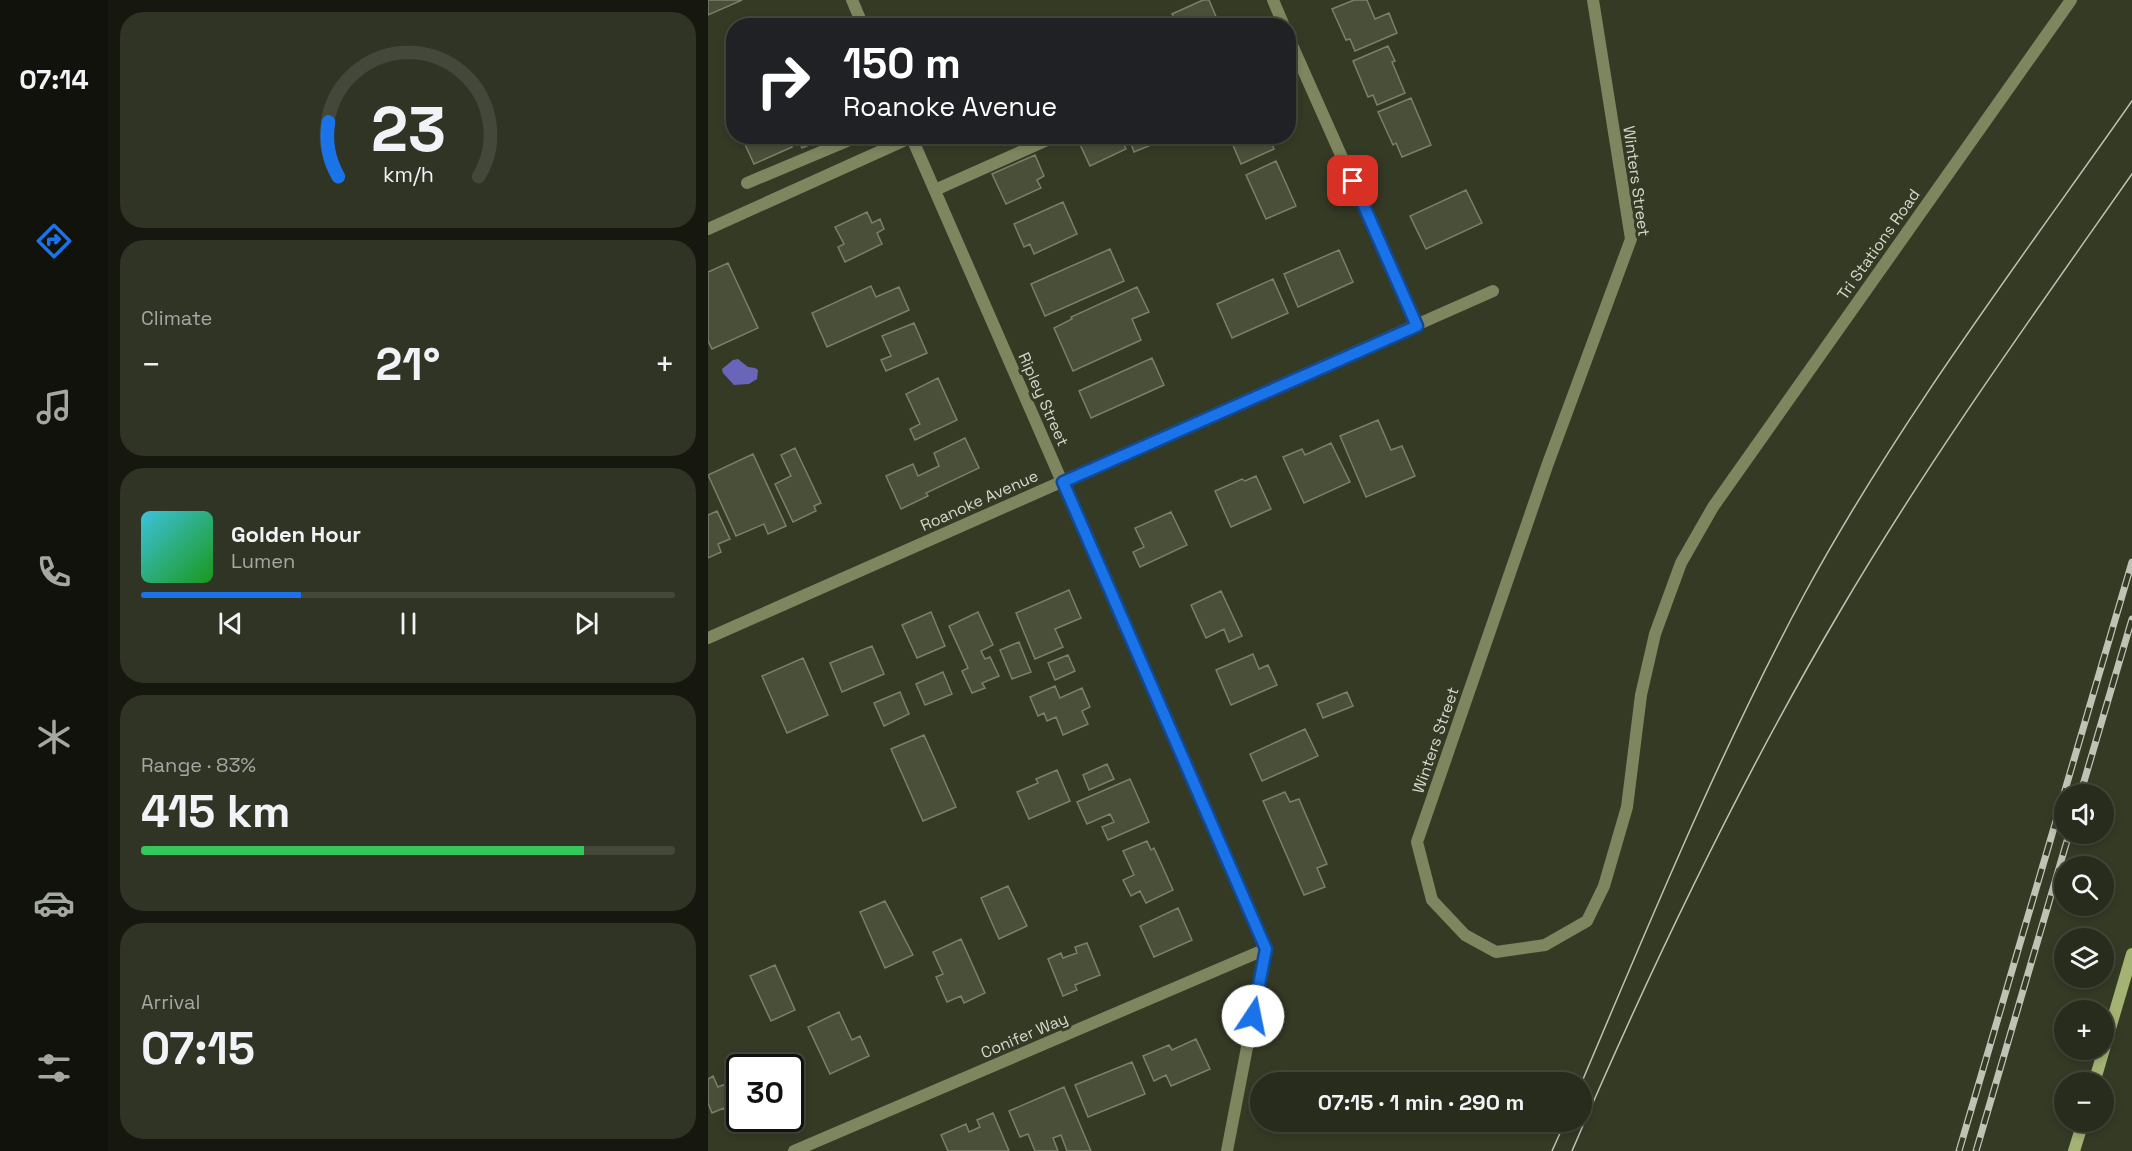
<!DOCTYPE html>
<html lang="en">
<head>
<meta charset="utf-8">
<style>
	:root { --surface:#282c1c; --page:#303425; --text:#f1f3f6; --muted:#a5a7a3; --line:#44483b; --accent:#1a73e8 }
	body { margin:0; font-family:"Space Grotesk",sans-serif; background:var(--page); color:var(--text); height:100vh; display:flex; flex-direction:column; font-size:22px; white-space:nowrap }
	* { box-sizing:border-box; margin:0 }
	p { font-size:20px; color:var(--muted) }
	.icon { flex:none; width:33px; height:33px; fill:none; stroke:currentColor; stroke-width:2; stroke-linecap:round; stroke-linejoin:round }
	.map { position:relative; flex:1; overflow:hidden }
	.side { display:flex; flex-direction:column; gap:12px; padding:12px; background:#16180f; width:600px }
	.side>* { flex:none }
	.banner { position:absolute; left:18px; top:18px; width:570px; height:126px; border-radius:24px; box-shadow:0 3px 9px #0003,0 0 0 2px var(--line); background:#202124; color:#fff; overflow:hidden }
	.controls { position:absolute; left:1346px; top:784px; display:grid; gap:12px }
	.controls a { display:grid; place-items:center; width:60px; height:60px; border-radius:50%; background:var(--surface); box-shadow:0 3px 9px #0003,0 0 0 2px var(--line); font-size:30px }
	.speed { position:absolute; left:18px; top:1054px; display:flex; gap:12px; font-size:30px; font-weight:700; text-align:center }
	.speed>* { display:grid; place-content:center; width:78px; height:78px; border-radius:50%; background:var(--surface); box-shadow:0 3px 9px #0003,0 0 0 2px var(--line); line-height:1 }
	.speed .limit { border:3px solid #111; border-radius:9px; background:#fff; color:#111 }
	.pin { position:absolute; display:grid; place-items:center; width:51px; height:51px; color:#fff; margin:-26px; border-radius:12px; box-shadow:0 3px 9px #0006 }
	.me { position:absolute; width:66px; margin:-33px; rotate:11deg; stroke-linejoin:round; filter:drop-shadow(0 0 4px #0008) }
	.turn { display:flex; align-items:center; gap:21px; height:126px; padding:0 18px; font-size:27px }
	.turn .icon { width:78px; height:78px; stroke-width:2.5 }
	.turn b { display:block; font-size:42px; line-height:51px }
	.big { font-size:45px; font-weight:700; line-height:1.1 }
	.side .card { flex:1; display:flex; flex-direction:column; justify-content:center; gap:9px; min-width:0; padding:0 21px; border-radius:24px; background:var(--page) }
	.side .dial { align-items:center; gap:0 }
	.dial svg { height:156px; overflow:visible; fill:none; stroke:var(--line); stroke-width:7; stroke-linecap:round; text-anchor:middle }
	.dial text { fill:var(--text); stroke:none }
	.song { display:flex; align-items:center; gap:18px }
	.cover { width:72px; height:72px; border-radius:9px; background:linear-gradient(135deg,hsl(190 70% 55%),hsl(120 70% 35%)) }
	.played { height:6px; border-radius:3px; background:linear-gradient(90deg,var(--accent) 30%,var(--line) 30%) }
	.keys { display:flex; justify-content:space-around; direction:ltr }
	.heat { display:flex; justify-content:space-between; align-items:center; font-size:33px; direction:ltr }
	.charge { height:9px; border-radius:4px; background:linear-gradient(90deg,#34c759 83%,var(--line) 0) }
	.trip { position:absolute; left:542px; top:1072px; width:342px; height:60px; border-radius:30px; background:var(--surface); box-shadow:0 3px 9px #0003,0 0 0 2px var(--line); font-weight:700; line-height:60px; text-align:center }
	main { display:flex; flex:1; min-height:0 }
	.menu { display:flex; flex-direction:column; width:108px; justify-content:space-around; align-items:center; background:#10120b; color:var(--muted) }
	.menu .icon { width:42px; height:42px }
	.menu .active { color:var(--accent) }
	.menu b { font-size:27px; color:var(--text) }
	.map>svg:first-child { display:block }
	.water { fill:#6966ba }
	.building { fill:#4a4f3a; stroke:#7a8068; stroke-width:1.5 }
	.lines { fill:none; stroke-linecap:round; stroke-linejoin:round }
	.service { stroke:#7d865f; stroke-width:12 }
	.minor { stroke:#7d865f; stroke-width:12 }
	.secondary { stroke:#a4b273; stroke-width:12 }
	.tram { stroke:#bfc2b5; stroke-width:1.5 }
	.rail-casing { stroke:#bfc2b5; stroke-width:7 }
	.rail { stroke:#353a25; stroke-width:4.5; stroke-dasharray:14; stroke-linecap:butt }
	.route-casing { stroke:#114b97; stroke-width:15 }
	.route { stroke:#1a73e8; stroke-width:10 }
	.labels { text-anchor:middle; stroke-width:6; stroke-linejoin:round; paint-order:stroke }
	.street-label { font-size:16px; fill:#d5d8cc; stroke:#353a25 }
</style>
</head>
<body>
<main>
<nav class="menu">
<b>07:14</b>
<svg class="icon active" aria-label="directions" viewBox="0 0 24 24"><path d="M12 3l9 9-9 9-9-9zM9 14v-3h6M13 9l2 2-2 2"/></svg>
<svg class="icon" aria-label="music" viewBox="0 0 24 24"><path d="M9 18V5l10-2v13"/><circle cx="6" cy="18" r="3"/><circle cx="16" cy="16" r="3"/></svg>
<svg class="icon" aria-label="phone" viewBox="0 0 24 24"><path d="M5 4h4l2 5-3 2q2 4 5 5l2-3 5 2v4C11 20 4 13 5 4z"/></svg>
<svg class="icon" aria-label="climate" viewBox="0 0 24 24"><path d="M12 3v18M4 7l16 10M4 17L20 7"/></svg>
<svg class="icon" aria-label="car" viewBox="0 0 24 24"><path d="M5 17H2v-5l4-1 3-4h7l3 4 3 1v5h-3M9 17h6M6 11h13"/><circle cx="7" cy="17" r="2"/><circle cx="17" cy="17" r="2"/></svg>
<svg class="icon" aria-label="filters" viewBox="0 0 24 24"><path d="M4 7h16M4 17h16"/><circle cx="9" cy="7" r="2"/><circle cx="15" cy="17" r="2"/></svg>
</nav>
<section class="side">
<div class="card dial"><svg viewBox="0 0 100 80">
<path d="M14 69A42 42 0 1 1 86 69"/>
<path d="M14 69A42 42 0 0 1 9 41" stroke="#1a73e8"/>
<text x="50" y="56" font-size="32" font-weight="700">23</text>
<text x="50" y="72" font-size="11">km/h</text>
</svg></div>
<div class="card"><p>Climate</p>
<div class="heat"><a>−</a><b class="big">21°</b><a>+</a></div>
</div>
<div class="card">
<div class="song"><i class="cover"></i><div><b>Golden Hour</b><p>Lumen</p></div></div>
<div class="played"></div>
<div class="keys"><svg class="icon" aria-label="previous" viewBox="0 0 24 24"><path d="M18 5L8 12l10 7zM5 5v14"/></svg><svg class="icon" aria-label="pause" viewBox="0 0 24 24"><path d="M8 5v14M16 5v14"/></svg><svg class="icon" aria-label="next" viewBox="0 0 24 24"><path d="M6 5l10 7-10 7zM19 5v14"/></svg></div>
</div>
<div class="card"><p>Range · 83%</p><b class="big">415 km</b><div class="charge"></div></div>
<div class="card"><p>Arrival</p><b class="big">07:15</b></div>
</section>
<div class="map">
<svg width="1424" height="1151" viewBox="0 0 1424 1151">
	<rect width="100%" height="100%" fill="#353a25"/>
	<!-- water -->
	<path class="water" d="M30,359L40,367L47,368L50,370L49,379L41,384L26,385L15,373L14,369L25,360Z"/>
	<!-- building -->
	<path class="building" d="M0,0H34L0,15Z
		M495,0H501L512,26H469L464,14Z
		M646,0H659L667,19L681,13L689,33L647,51L642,39L638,40L624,9Z
		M680,46L687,61L684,62L697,93L669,105L665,95L660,97L645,61Z
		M703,98L723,145L694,157L688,143L685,145L670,112Z
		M43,136H79L84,147L46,164L35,140Z
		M89,136H122L94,148Z
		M372,136H412L418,149L382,166L369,138Z
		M420,136H454L455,140L426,152Z
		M521,136H561L566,149L533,164Z
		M327,155L336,176L329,180L333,188L298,204L284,174Z
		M568,161L588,206L558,219L538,175Z
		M758,190L774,223L718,249L702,216Z
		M355,202L369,234L326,254L322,244L316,247L306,224Z
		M159,212L164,223L172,219L176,229L169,233L174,244L137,262L130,247L136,244L127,227Z
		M402,249L416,281L337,316L323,284Z
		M631,250L645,282L590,307L576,274Z
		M20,263L50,328L4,349L0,341V272Z
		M565,279L580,313L524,338L509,304Z
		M163,286L168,297L191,287L201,310L119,347L104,313Z
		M429,287L441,312L424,319L433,340L365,371L346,328L364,319L363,317Z
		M206,323L219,353L178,371L173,360L183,356L174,336Z
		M444,358L456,385L383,418L371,391Z
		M230,378L249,420L207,440L202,429L212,424L198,394Z
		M670,420L683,450L694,446L707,476L658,497L632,436Z
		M257,438L271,468L218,493L220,496L193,509L178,476L205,464L210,476L231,466L226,453Z
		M623,443L642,482L596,503L575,457L594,449L597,455Z
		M87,448L113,503L106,506L108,511L85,522L67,484L83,476L73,455Z
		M45,454L78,526L60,534L56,524L28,536L0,475Z
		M548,476L563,509L523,527L507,491L534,479L537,481Z
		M9,511L22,539L10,544L13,552L0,558V515Z
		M463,512L479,545L432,567L425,552L436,547L427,528Z
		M361,590L373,618L347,629L355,647L327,659L308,613Z
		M513,591L534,636L521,642L516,629L498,638L483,605Z
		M223,612L237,646L209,658L194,625Z
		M270,612L285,645L273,651L277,659L282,657L291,676L274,683L277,688L264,693L254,671L260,668L241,626Z
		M311,642L323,672L304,679L292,650Z
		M164,646L176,674L134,692L122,663Z
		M545,654L551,669L560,665L569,685L523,705L508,670Z
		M360,655L367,671L347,680L340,663Z
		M95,658L120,715L79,733L54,676Z
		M235,672L244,694L217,705L208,684Z
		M347,686L352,698L374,688L382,707L374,711L380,724L355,735L348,717L339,721L336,713L330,716L322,697Z
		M192,692L201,714L176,726L166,703Z
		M639,692L645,706L615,718L609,704Z
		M597,729L610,756L554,781L542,754Z
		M216,735L248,807L215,821L183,749Z
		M399,764L406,779L381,790L375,775Z
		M349,770L362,801L321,819L309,792L330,783L328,779Z
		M422,779L441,822L400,840L394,827L406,822L402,814L379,824L369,802Z
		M577,792L582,802L591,799L619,864L609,868L617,887L596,895L555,801Z
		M439,841L443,850L446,848L465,890L438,903L432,891L423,896L415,880L426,875L415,851Z
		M300,886L319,926L291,939L273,898Z
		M177,901L205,955L177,968L152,912Z
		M470,908L484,940L446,957L432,926Z
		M253,939L277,993L256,1003L253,996L239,1002L228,977L235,974L225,952Z
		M379,943L392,975L367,985L369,990L355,996L340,959L353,953L355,958L369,953L367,947Z
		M67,965L87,1010L63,1021L42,976Z
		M131,1012L144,1040L152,1036L161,1056L122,1074L100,1027Z
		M488,1039L502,1069L463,1086L458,1075L446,1081L435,1056L461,1045L464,1050Z
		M424,1062L437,1094L380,1117L367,1085Z
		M31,1068L32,1112L20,1117L16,1108L4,1113L0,1103V1079L5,1076L10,1087L20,1083L17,1075Z
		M356,1087L383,1151H359L353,1135L345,1138L350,1151H327L320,1134L312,1137L301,1111Z
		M285,1113L301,1151H240L233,1135L258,1124L261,1132L272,1127L269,1120Z"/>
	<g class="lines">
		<!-- service -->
		<path class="service" d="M39,183L151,136
			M227,190L348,136
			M0,229L204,137"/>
		<!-- minor -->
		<path class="minor" d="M144,0L155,26
			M565,0L576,26
			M885,0L923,239L839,466L709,842L724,900L757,935L788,952L837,945L879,921L896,886L919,807L933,695L947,634L973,563L1005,507L1363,0
			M580,36L709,326
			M203,136L558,949L519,1151
			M0,638L785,291
			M86,1151L558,949"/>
		<!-- secondary -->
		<path class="secondary" d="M1386,1083L1424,954
			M1366,1151L1375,1122"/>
		<!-- tram -->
		<path class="tram" d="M873,1084C943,919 1012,751 1097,593C1191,420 1311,262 1424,101
			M844,1151L857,1122
			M864,1151C943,967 1029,786 1131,613C1220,461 1323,318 1424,174"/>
		<!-- rail casing -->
		<g class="rail-casing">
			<path id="rail" d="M1372,795L1424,619
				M1251,1151L1424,562
				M1268,1151L1361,834"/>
		</g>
		<!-- rail -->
		<use href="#rail" class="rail"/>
	</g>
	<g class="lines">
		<!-- route casing -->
		<g class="route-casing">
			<path id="route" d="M545,1016L558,949L355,482L709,326L645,181"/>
		</g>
		<!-- route -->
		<use href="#route" class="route"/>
	</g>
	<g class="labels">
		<!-- street labels -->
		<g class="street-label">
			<text transform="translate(929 181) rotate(82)" y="6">Winters Street</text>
			<text transform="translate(1170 244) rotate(-55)" y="6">Tri Stations Road</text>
			<text transform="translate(336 399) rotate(66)" y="6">Ripley Street</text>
			<text transform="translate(271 500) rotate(-24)" y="6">Roanoke Avenue</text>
			<text transform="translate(727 740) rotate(-71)" y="6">Winters Street</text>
			<text transform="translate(316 1035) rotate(-23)" y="6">Conifer Way</text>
		</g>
	</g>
</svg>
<div class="controls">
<a><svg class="icon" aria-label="sound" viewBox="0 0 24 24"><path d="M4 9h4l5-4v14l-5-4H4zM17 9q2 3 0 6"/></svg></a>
<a><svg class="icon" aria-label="search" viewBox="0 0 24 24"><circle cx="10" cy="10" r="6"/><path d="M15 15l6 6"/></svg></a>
<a><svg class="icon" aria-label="layers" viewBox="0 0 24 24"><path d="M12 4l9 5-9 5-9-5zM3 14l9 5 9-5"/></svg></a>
<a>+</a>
<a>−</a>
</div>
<div class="speed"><div class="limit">30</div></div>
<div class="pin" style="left:645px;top:181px;background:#d93025"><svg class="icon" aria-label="arrive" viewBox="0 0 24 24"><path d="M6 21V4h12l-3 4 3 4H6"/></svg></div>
<svg class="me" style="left:545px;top:1016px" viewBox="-20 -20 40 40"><circle r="19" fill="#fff"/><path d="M0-13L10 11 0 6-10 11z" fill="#1a73e8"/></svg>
<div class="trip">07:15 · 1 min · 290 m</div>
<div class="banner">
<div class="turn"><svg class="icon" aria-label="right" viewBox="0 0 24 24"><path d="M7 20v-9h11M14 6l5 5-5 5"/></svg><div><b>150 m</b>Roanoke Avenue</div></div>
</div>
</div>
</main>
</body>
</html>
